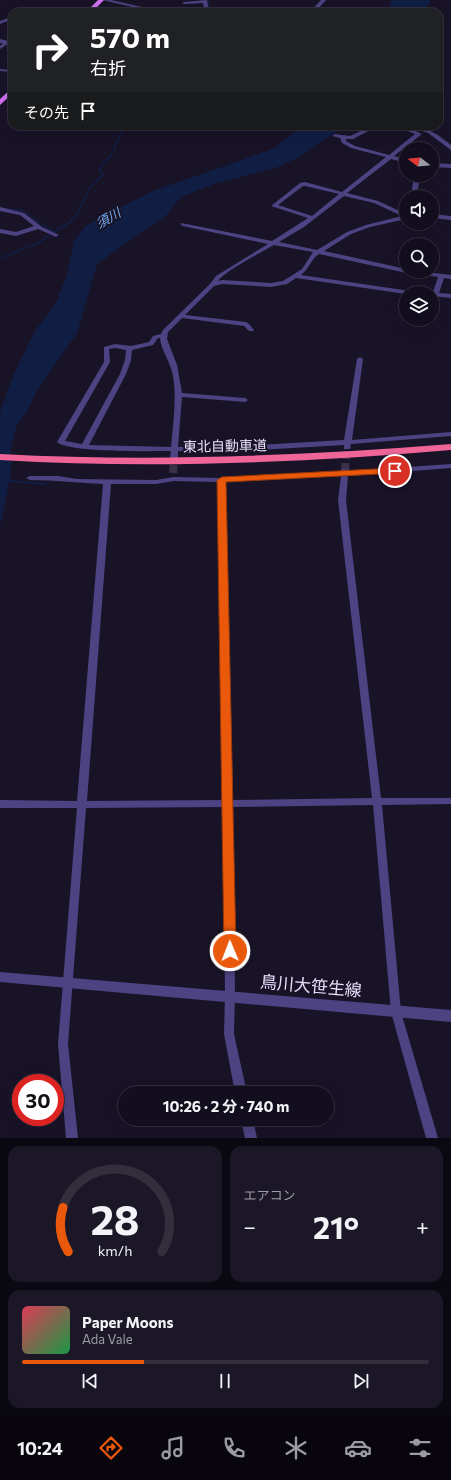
<!DOCTYPE html>
<html lang="ja">
<head>
<meta charset="utf-8">
<style>
	:root { --surface:#130e1e; --page:#1c1727; --text:#f1f3f6; --muted:#9d9ca4; --line:#322e3c; --accent:#ea580c }
	body { margin:0; font-family:Commissioner,"Noto Sans JP",sans-serif; background:var(--page); color:var(--text); height:100vh; display:flex; flex-direction:column; font-size:15px; white-space:nowrap }
	* { box-sizing:border-box; margin:0 }
	p { font-size:13px; color:var(--muted) }
	.icon { flex:none; width:22px; height:22px; fill:none; stroke:currentColor; stroke-width:2; stroke-linecap:round; stroke-linejoin:round }
	.map { position:relative; height:1138px; overflow:hidden }
	.drawer { display:flex; flex-direction:column; gap:8px; padding:8px; background:#0a0810; flex:1 }
	.drawer>* { flex:none }
	.guide { position:absolute; left:8px; top:8px; width:435px; height:122px; border-radius:12px; box-shadow:0 4px 16px #0002,0 0 0 1px var(--line); background:#202124; color:#fff; overflow:hidden }
	.needle { width:26px; rotate:286deg }
	.fabs { position:absolute; left:399px; top:142px; display:grid; gap:8px }
	.fabs a { display:grid; place-items:center; width:40px; height:40px; border-radius:50%; background:var(--surface); box-shadow:0 4px 16px #0002,0 0 0 1px var(--line); font-size:20px }
	.speed { position:absolute; left:12px; top:1074px; display:flex; gap:8px; font-size:20px; font-weight:700; text-align:center }
	.speed>* { display:grid; place-content:center; width:52px; height:52px; border-radius:50%; background:var(--surface); box-shadow:0 4px 16px #0002,0 0 0 1px var(--line); line-height:1 }
	.speed .limit { border:6px solid #d22; background:#fff; color:#111 }
	.pin { position:absolute; display:grid; place-items:center; width:34px; height:34px; color:#fff; margin:-17px; border:2px solid #fff; border-radius:50%; box-shadow:0 1px 4px #0007 }
	.me { position:absolute; width:44px; margin:-22px; rotate:359deg; stroke-linejoin:round; filter:drop-shadow(0 0 3px #0008) }
	.turn { display:flex; align-items:center; gap:14px; height:84px; padding:0 16px; font-size:18px }
	.turn .icon { width:52px; height:52px; stroke-width:2.5 }
	.turn b { display:block; font-size:28px; line-height:34px }
	.then { display:flex; align-items:center; height:38px; padding:0 16px; background:#0003; gap:8px; font-size:15px }
	.big { font-size:30px; font-weight:700; line-height:1.1 }
	.drawer .card { flex:1; display:flex; flex-direction:column; justify-content:center; gap:6px; min-width:0; padding:0 14px; border-radius:12px; background:var(--page) }
	.drawer .dial { align-items:center; gap:0 }
	.dial svg { height:104px; overflow:visible; fill:none; stroke:var(--line); stroke-width:7; stroke-linecap:round; text-anchor:middle }
	.dial text { fill:var(--text); stroke:none }
	.song { display:flex; align-items:center; gap:12px }
	.cover { width:48px; height:48px; border-radius:6px; background:linear-gradient(135deg,hsl(350 70% 55%),hsl(140 70% 35%)) }
	.played { height:4px; border-radius:2px; background:linear-gradient(90deg,var(--accent) 30%,var(--line) 30%) }
	.keys { display:flex; justify-content:space-around; direction:ltr }
	.heat { display:flex; justify-content:space-between; align-items:center; font-size:22px; direction:ltr }
	.drawer .tiles { flex:1; display:grid; gap:8px; grid-template-columns:1fr 1fr }
	.card:last-child { grid-column:span 2 }
	.trip { position:absolute; left:118px; top:1086px; width:216px; height:40px; border-radius:20px; background:var(--surface); box-shadow:0 4px 16px #0002,0 0 0 1px var(--line); font-weight:700; line-height:40px; text-align:center }
	.menu { display:flex; height:64px; justify-content:space-around; align-items:center; background:#08060c; color:var(--muted) }
	.menu .icon { width:28px; height:28px }
	.menu .current { color:var(--accent) }
	.menu b { font-size:18px; color:var(--text) }
	.map>svg:first-child { display:block }
	.water { fill:#111e44 }
	.lines { fill:none; stroke-linecap:round; stroke-linejoin:round }
	.stream-far1 { stroke:#111e44; stroke-width:1.5 }
	.stream { stroke:#111e44; stroke-width:2 }
	.minor-tunnel { stroke:#383148; stroke-width:8; stroke-dasharray:8 4; stroke-linecap:butt }
	.minor { fill:#4d4382; fill-rule:evenodd }
	.tertiary { fill:#4d4382; fill-rule:evenodd }
	.primary { fill:#cf70f0; fill-rule:evenodd }
	.motorway { fill:#ef6598; fill-rule:evenodd }
	.route { fill:#ea580c; stroke:#983908 }
	.labels { text-anchor:middle; stroke-width:4; stroke-linejoin:round; paint-order:stroke }
	.far-water-label { font-size:13px; font-style:italic; fill:#76abf1; stroke:#191328 }
	.street-label { font-size:14px; fill:#e5defc; stroke:#191328 }
	.near-street-label { font-size:17px; fill:#e5defc; stroke:#191328 }
</style>
</head>
<body>
<div class="map">
<svg width="451" height="1138" viewBox="0 0 451 1138">
	<rect width="100%" height="100%" fill="#191328"/>
	<!-- water -->
	<path class="water" d="M392,0H430V3L421,12H389L387,11Z
		M302,126H345L299,157L278,167L214,184L181,197L164,218L137,235L97,264L77,333L36,392L29,408L16,427L11,448V474L0,526V413L13,376L35,331L56,303L67,275L74,241L85,227L96,220L153,191L273,149Z"/>
	<g class="lines">
		<!-- stream-far1 -->
		<path class="stream-far1" d="M208,0L209,12
			M0,208L23,211L47,228L56,232
			M0,258L38,243L70,222L77,215L88,190L103,175L100,172V167L113,153L117,141L125,126"/>
		<!-- stream -->
		<path class="stream" d="M9,481L46,484"/>
		<!-- minor-tunnel -->
		<path class="minor-tunnel" d="M345,471L347,447
			M173,473L174,457"/>
		<!-- minor -->
		<path class="minor" d="M102,0H111L164,12H155Z
			M207,0L209,12H205L203,3L184,4L182,3L184,2Z
			M321,0H326L315,12H310Z
			M8,18H10V20L0,24V21Z
			M5,42L9,43L0,49V46Z
			M0,69L12,70V72L0,71Z
			M371,126H378L353,139H346V141L355,146L389,155L415,134L396,126H404L422,134L394,156L406,159V163L391,159L347,193L378,201L406,214V219L370,227L351,234L324,251L406,269V271H419L451,275V279L444,278L439,293L451,294V298L432,296V293H430L433,292L438,277L402,272L319,254C311,259 309,269 301,275L410,291L413,293H406V294L296,278L287,284L271,287L222,284L214,286L185,315L246,322L248,323L254,330L253,331H249L244,326L182,318L168,332L167,339L177,365L182,393L245,398L248,400L245,402L182,397L178,447L242,446L344,440L357,359L360,357L363,359L352,440L451,432V436L351,444L350,449H344V445L242,451H178V457L174,459L170,457L171,451C150,451 70,453 57,442L104,362V347L115,344L131,346L149,342L153,336L161,334L163,330L210,284L216,276L268,244L183,226L181,225V223L272,241L308,218L271,206L300,183L305,182L342,192L386,157L351,148L342,143L340,138L332,136L335,134L350,136ZM303,186H305L339,194L312,216L278,205ZM344,196L374,203L402,216L366,225L347,232L317,250L279,242L304,227ZM274,245L313,252L302,269L283,281L271,283L222,280L218,281C225,271 262,252 274,245ZM158,338H160C161,351 171,362 173,376C177,399 173,423 171,447L89,445L126,374L131,360L132,350L153,345ZM115,348L126,350L125,360L120,374L82,444L65,441L110,362L109,349Z
			M409,126C427,126 438,135 451,145V150L428,133Z
			M432,163L451,164V168L432,167Z
			M414,175H420L417,197H411Z
			M0,207L24,213L42,227L59,235L56,237L54,236L38,229L16,236L0,233V229L16,232L34,226L20,215L0,211Z
			M432,214L451,216V220L432,218Z
			M451,464V468L348,476L346,500L381,798H451V804L382,805L401,1012L438,1138H426L391,1012L373,805L233,807L235,996L234,1034L247,1093H235L224,1034L225,996L223,807L86,808L68,1044L78,1138H66L58,1044L77,808H0V800L77,801L103,484C79,483 55,480 30,480L26,478L30,476H58L77,479L156,480L174,477L222,478L341,472L342,469H348L349,471ZM341,476L338,500L372,798L233,800L226,482ZM174,481L218,482L223,800L87,801L111,484H156Z
			M241,1119H253L257,1138H245Z"/>
		<!-- tertiary -->
		<path class="tertiary" d="M0,39L12,42V46L0,43Z
			M0,972L451,1010V1022L0,982Z"/>
		<!-- primary -->
		<path class="primary" d="M98,0H104L92,12H86Z
			M12,88V94L0,105V99Z"/>
		<!-- motorway -->
		<path class="motorway" d="M451,444V450C300,463 151,469 0,460V454C151,462 300,456 451,444Z"/>
	</g>
	<!-- route -->
	<path class="route" d="M395,468L398,469L399,471L398,473L226,482L236,951L234,955L230,956L226,955L224,951L217,480L222,477Z"/>
	<g class="labels">
		<!-- far-water labels -->
		<g class="far-water-label">
			<text transform="translate(108 218) rotate(-30)" y="5">須川</text>
		</g>
		<!-- street labels -->
		<g class="street-label">
			<text transform="translate(225 446) rotate(-1)" y="5">東北自動車道</text>
		</g>
		<!-- near-street labels -->
		<g class="near-street-label">
			<text transform="translate(311 986) rotate(5)" y="6">鳥川大笹生線</text>
		</g>
	</g>
</svg>
<div class="fabs">
<a><svg class="needle" viewBox="-14 -14 28 28"><path d="M0-13l5 13h-10z" fill="#e53935"/><path d="M0 13l5-13h-10z" fill="#9d9ca4"/></svg></a>
<a><svg class="icon" aria-label="sound" viewBox="0 0 24 24"><path d="M4 9h4l5-4v14l-5-4H4zM17 9q2 3 0 6"/></svg></a>
<a><svg class="icon" aria-label="search" viewBox="0 0 24 24"><circle cx="10" cy="10" r="6"/><path d="M15 15l6 6"/></svg></a>
<a><svg class="icon" aria-label="layers" viewBox="0 0 24 24"><path d="M12 4l9 5-9 5-9-5zM3 14l9 5 9-5"/></svg></a>
</div>
<div class="speed"><div class="limit">30</div></div>
<div class="pin" style="left:395px;top:471px;background:#d93025"><svg class="icon" aria-label="arrive" viewBox="0 0 24 24"><path d="M6 21V4h12l-3 4 3 4H6"/></svg></div>
<svg class="me" style="left:230px;top:951px" viewBox="-20 -20 40 40"><circle r="17" fill="#ea580c" stroke="#fff" stroke-width="3"/><path d="M0-11L8 9 0 5-8 9z" fill="#fff"/></svg>
<div class="trip">10:26 · 2 分 · 740 m</div>
<div class="guide">
<div class="turn"><svg class="icon" aria-label="right" viewBox="0 0 24 24"><path d="M7 20v-9h11M14 6l5 5-5 5"/></svg><div><b>570 m</b>右折</div></div>
<div class="then">その先<svg class="icon" aria-label="arrive" viewBox="0 0 24 24"><path d="M6 21V4h12l-3 4 3 4H6"/></svg></div>
</div>
</div>
<section class="drawer">
<div class="tiles">
<div class="card dial"><svg viewBox="0 0 100 80">
<path d="M14 69A42 42 0 1 1 86 69"/>
<path d="M14 69A42 42 0 0 1 10 35" stroke="#ea580c"/>
<text x="50" y="56" font-size="32" font-weight="700">28</text>
<text x="50" y="72" font-size="11">km/h</text>
</svg></div>
<div class="card"><p>エアコン</p>
<div class="heat"><a>−</a><b class="big">21°</b><a>+</a></div>
</div>
<div class="card">
<div class="song"><i class="cover"></i><div><b>Paper Moons</b><p>Ada Vale</p></div></div>
<div class="played"></div>
<div class="keys"><svg class="icon" aria-label="previous" viewBox="0 0 24 24"><path d="M18 5L8 12l10 7zM5 5v14"/></svg><svg class="icon" aria-label="pause" viewBox="0 0 24 24"><path d="M8 5v14M16 5v14"/></svg><svg class="icon" aria-label="next" viewBox="0 0 24 24"><path d="M6 5l10 7-10 7zM19 5v14"/></svg></div>
</div>
</div>
</section>
<nav class="menu">
<b>10:24</b>
<svg class="icon current" aria-label="directions" viewBox="0 0 24 24"><path d="M12 3l9 9-9 9-9-9zM9 14v-3h6M13 9l2 2-2 2"/></svg>
<svg class="icon" aria-label="music" viewBox="0 0 24 24"><path d="M9 18V5l10-2v13"/><circle cx="6" cy="18" r="3"/><circle cx="16" cy="16" r="3"/></svg>
<svg class="icon" aria-label="phone" viewBox="0 0 24 24"><path d="M5 4h4l2 5-3 2q2 4 5 5l2-3 5 2v4C11 20 4 13 5 4z"/></svg>
<svg class="icon" aria-label="climate" viewBox="0 0 24 24"><path d="M12 3v18M4 7l16 10M4 17L20 7"/></svg>
<svg class="icon" aria-label="car" viewBox="0 0 24 24"><path d="M5 17H2v-5l4-1 3-4h7l3 4 3 1v5h-3M9 17h6M6 11h13"/><circle cx="7" cy="17" r="2"/><circle cx="17" cy="17" r="2"/></svg>
<svg class="icon" aria-label="filters" viewBox="0 0 24 24"><path d="M4 7h16M4 17h16"/><circle cx="9" cy="7" r="2"/><circle cx="15" cy="17" r="2"/></svg>
</nav>
</body>
</html>
